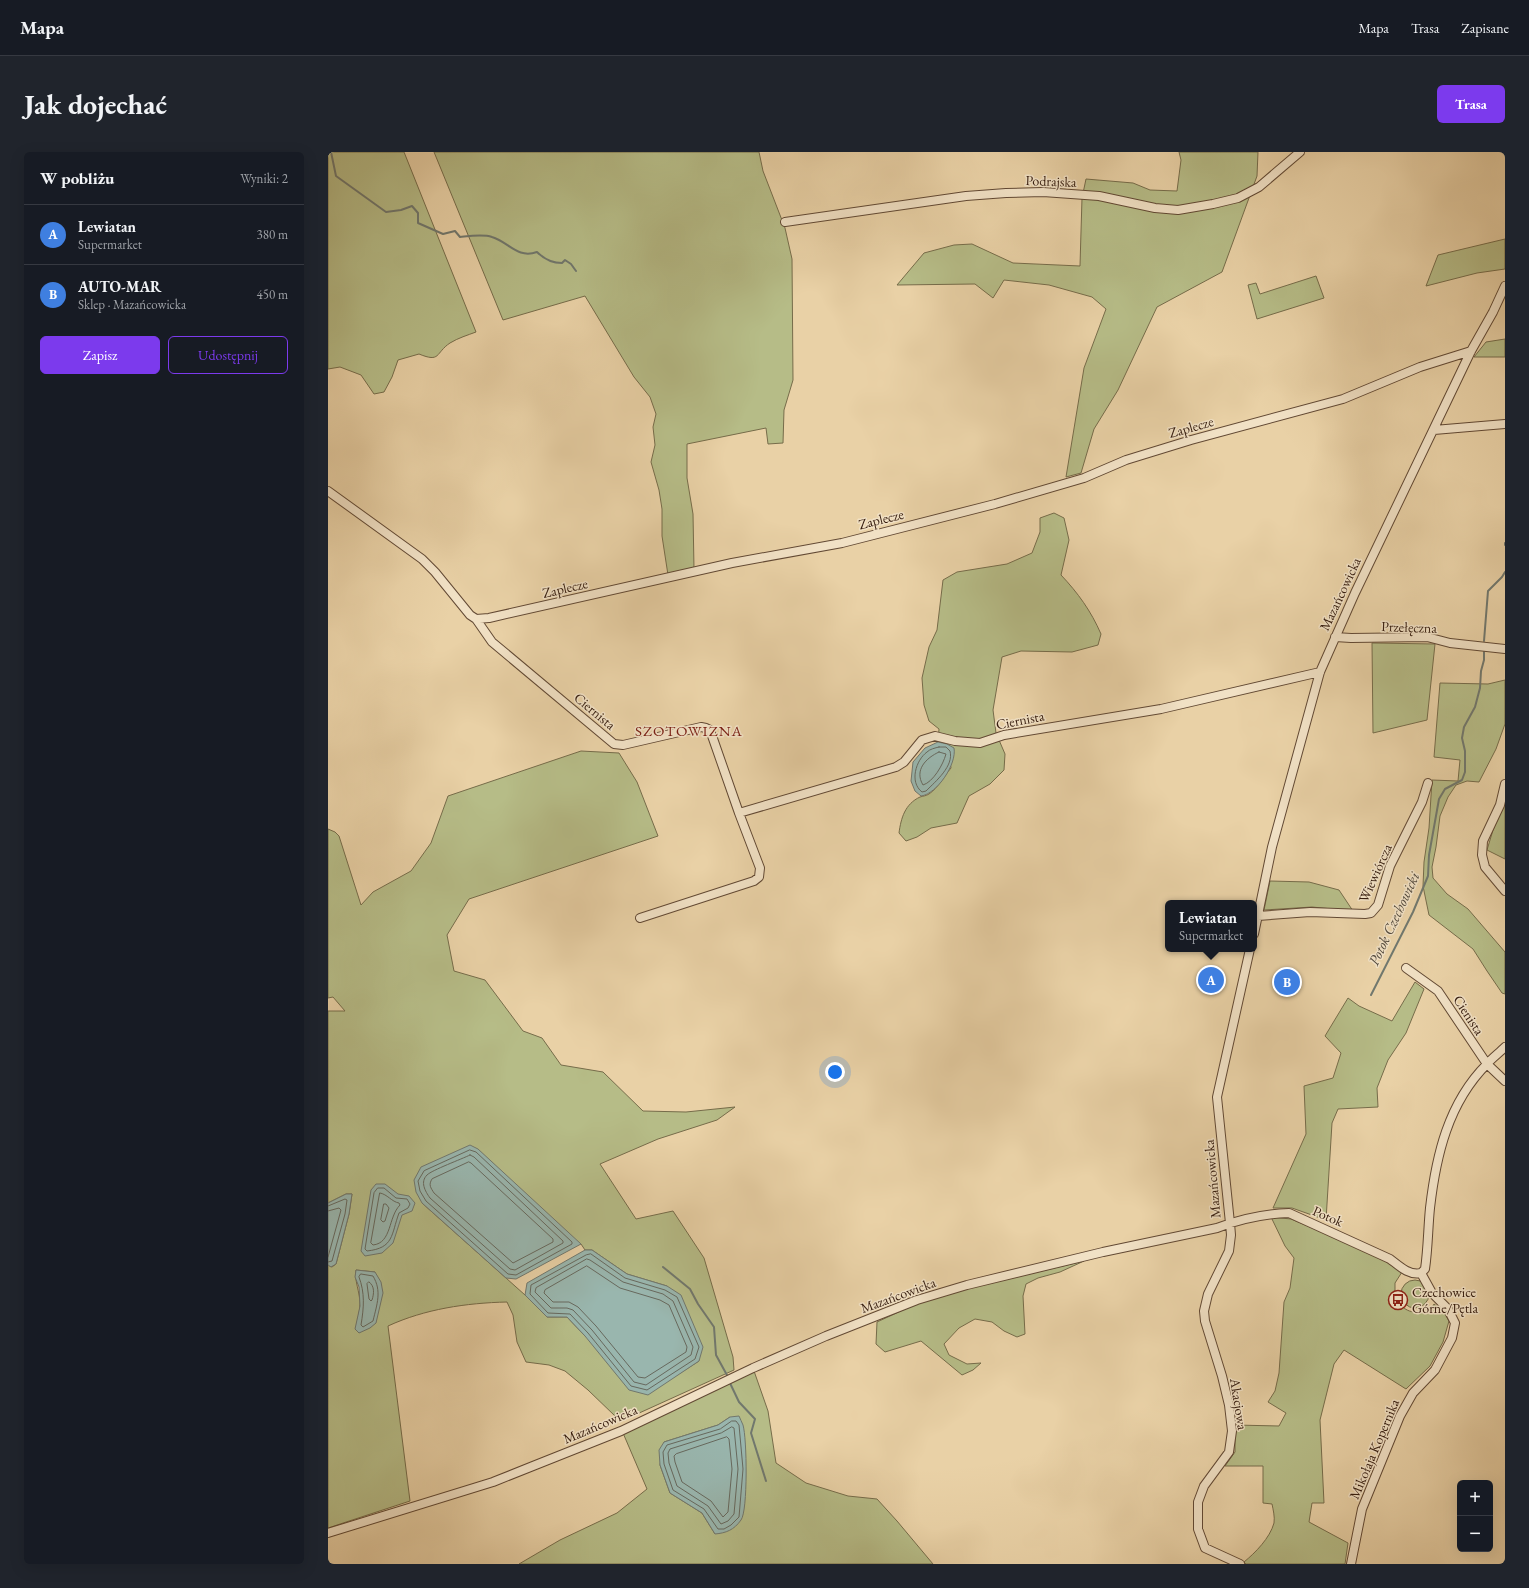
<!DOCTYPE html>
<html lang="pl">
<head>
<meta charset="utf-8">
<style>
  :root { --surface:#171b24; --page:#20242c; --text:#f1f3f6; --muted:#9ea1a6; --line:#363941; --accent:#7c3aed }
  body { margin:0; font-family:"EB Garamond",serif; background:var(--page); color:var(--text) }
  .controls { position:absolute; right:12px; bottom:12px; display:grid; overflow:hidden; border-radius:6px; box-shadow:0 4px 16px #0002 }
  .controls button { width:36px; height:36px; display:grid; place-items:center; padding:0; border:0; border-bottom:1px solid var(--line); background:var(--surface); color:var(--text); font:20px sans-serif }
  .you { position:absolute; left:507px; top:920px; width:14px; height:14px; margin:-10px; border:3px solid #fff; border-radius:50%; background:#1a73e8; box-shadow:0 0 0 6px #1a73e833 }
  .badge { display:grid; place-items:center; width:26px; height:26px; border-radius:50%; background:var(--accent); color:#fff; font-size:13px; font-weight:700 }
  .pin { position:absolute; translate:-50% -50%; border:2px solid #fff; box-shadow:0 1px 4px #0006 }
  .popup { position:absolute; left:837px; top:748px; width:92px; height:52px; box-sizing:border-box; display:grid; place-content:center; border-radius:6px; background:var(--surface); filter:drop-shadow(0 1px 3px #0005); font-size:13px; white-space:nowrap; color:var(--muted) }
  .popup b { font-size:15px; color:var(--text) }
  .popup::after { content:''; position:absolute; left:50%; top:100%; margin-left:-8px; border:8px solid transparent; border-top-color:var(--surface) }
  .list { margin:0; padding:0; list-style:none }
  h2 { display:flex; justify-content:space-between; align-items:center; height:52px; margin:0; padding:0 16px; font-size:17px }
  h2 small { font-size:13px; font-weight:400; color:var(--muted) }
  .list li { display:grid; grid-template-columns:26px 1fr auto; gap:12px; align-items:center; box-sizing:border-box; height:60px; padding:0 16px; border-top:1px solid var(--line) }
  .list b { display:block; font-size:15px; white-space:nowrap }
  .list p { margin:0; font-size:13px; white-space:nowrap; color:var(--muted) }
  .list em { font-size:13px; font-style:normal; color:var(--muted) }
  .actions { display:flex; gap:8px; padding:12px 16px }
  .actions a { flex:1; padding:9px 0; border:1px solid var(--accent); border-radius:6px; text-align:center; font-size:14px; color:var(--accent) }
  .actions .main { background:var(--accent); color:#fff }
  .map { position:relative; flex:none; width:1177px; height:1412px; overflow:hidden; border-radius:6px }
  header { display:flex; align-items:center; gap:24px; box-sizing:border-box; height:56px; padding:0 20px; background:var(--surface); border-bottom:1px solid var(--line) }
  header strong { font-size:19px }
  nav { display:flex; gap:22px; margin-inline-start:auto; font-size:14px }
  .intro { display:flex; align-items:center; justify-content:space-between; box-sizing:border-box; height:96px; padding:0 24px }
  h1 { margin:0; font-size:28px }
  .button { padding:10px 18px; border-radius:6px; background:var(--accent); color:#fff; font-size:14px; font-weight:700 }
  main { display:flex; gap:24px; padding:0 24px }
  aside { flex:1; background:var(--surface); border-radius:6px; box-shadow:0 4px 16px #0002 }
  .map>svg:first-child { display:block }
  .green { fill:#b6bc87; stroke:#766c4a; fill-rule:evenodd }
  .water { fill:#99b6ae; stroke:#71786e }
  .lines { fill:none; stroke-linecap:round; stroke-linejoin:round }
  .shore { stroke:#67695e; stroke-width:1 }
  .stream { stroke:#71786e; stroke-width:2 }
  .street-casing { stroke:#624934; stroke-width:10 }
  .street { stroke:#f1e1c5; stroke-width:8 }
  .labels { text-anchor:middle; stroke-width:3; stroke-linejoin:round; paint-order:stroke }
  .street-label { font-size:14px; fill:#351c0e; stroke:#f1e1c5 }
  .poi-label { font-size:14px; fill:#351c0e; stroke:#f1e1c5; text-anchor:start }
  .neighbourhood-label { font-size:15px; letter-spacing:1px; fill:#7a1f14; stroke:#f1e1c5 }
  .water-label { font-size:15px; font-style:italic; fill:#534a3e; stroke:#f1e1c5 }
</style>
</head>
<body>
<header>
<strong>Mapa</strong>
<nav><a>Mapa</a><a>Trasa</a><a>Zapisane</a></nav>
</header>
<div class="intro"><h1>Jak dojechać</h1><a class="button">Trasa</a></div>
<main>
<aside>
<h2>W pobliżu<small>Wyniki: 2</small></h2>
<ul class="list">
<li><span class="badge" style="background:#3f7fe0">A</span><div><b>Lewiatan</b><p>Supermarket</p></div><em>380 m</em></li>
<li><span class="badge" style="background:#3f7fe0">B</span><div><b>AUTO-MAR</b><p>Sklep · Mazańcowicka</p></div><em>450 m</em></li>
</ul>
<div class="actions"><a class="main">Zapisz</a><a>Udostępnij</a></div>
</aside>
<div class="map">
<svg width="1177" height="1412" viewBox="0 0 1177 1412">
  <rect width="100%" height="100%" fill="#e9d1a6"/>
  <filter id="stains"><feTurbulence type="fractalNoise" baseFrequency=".005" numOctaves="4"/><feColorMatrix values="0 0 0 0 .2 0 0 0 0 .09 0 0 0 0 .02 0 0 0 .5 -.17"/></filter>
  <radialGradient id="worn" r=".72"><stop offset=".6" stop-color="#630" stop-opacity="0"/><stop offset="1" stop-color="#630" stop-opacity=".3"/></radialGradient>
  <path class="green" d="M0,0H76L148,180C140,183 130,186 122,191C107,201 113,211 91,202L70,208L64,225L56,240L46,242L33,223L12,215L0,217Z
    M106,0H431L435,19L457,76L464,107L465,228L456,258L455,291L440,292L438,276L359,292V326L365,362L366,417L340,423L334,384V357L331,338L323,310L327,293L325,275L328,262L322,245L306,225L257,144L175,168Z
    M851,0H930L929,24L894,120L829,155L790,238L766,277L753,321L738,325L756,216L778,157L764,145L721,133L676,128L665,146L647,132L569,133L596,101L626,93L644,92L685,111L752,114L754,46L758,27L805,31L822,38L849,39L853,8Z
    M1177,87V117L1149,121L1098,134L1110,103Z
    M988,124L996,146L929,167L920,133L928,131L932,142Z
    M1177,187V205H1146L1158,190Z
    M726,361L736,366L741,388L733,423C750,441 763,459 773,482L770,493L744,500L693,499L674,505L665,558L668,581L677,602L676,618L662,632L641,644L629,671L603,676L589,685L578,689L571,681C573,666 577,652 592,645C595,644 598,644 601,642C610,636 616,624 623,616L619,592L610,590L611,577L601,569L596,553L594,526L601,495L609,478L615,428L629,420L679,412L704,401L712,380V366Z
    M1044,491L1107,492L1099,568L1045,581Z
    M1177,528V572L1168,597L1151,630L1139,629L1128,633L1120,645L1112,664L1108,695L1104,715L1105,726L1119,742L1140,757L1177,800V842L1174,841L1159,819L1145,797L1101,763L1095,734L1096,710L1101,676L1104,628L1130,629L1132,608L1106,605L1112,531L1160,532Z
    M253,599L291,601L309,630L330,684L141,747L119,783L126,819L157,828L195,879L214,886L233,913L275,920L315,959L358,960L407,955L389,968L330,987L272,1012L308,1067L345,1059L376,1106L405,1205L406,1218L298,1267L287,1264L260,1238L237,1219L221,1213L198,1210L189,1190L185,1163L179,1150C138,1151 97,1157 60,1174L82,1349L0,1376V1113L4,1115L8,1112L21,1062L24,1042H18L0,1051V859H17L5,845L0,846V677L7,680L11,684L33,753L45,740L83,719L103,691L120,644ZM94,1051L253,1092L257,1098H264L299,1122L339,1134L371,1209L346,1225L257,1184L239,1165H219L197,1143ZM28,1118L47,1120L28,1177C29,1169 32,1160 32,1152C32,1140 26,1128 28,1118Z
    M1177,651V707L1159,698L1165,678Z
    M942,729L981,730L1011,738L1025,759L984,755L936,758Z
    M1087,830L1096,837L1078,881L1060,908L1049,936L1050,955L1010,957L1004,971L998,1068L964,1056H945L978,982L976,934L1005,926L1013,901L997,884L1020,846L1031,854L1064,869Z
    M943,1065L963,1067L1044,1101L1074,1120L1067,1131V1147C1078,1160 1083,1162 1102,1159L1106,1152L1115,1159L1121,1169L1115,1190L1102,1214L1078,1237L1016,1198L1006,1212L992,1268L996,1351H984L981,1370L1020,1391L1017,1412H918L916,1410C927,1401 942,1386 946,1371C947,1365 945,1357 944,1352L935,1351V1314H897L907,1300V1273L951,1274L958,1261L940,1250L947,1239L951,1221L956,1150L962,1136L966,1106L957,1094Z
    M756,1109L732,1120L710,1126L698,1132L695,1144L697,1182L689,1185L676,1179L664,1170L647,1167L631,1176L616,1192L621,1203L639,1212L653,1211L645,1218L634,1223L593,1189L557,1200L548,1192L549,1170L590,1151L641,1136Z
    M1073 1142a14 14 0 1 1 28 0a14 14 0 1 1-28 0Z
    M426,1219L440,1259L448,1311L478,1331L520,1344L549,1347L569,1369L605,1412H191L232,1388L289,1361L319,1337L295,1281ZM402,1265L387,1382L374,1361L342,1341L332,1313L336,1290L390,1273Z"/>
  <path class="water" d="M610,590L619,592L626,596C629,612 609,642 593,644L587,639L583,629L585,610L597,596Z
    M142,993L150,997L253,1092L188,1127L178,1126L94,1051L88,1040L86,1028L93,1015Z
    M48,1032H57L70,1042L81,1044L87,1051L84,1059L74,1063L65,1091L54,1101L37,1104L33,1099L43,1038Z
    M18,1042H24L21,1062L8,1112L3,1115L0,1113V1051Z
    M257,1098H264L299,1122L339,1134L353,1143L375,1195L371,1209L320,1243L301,1238L257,1184L239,1165H219L197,1143L199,1131Z
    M28,1118L47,1120L53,1130L55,1141L48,1171L42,1176L31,1181L27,1177L32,1154L31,1135L27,1125Z
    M411,1264C412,1267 414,1270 415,1273C419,1286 420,1359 413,1368C406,1378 398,1381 387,1382L374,1361L342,1341L332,1313L331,1298L336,1290L390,1273L402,1265Z"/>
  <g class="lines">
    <path class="shore" d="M611,595H618L622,599C626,614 608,629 598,639L594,640C581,630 588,608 599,600C602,597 607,596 611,595Z
      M611,600L618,602C615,613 605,630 595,633C586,618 598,606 611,600Z
      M142,998L148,1000L244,1090V1092L188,1123L180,1122L98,1049L92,1039L90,1029L96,1019Z
      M142,1003L146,1005L235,1089V1091L187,1118L182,1117L102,1046C97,1039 92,1030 99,1023C104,1018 134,1007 142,1003Z
      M141,1010L143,1011L225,1087V1090L185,1111L106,1041C103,1036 100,1033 104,1027Z
      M50,1036H56L68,1046L79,1047L82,1052L80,1056L71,1061C63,1083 66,1096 39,1099L37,1097L46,1041Z
      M52,1041C59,1042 64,1050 71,1051L72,1053C60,1065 64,1091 45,1093L43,1091Z
      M56,1052H58L61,1056L57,1069L55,1070L53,1068Z
      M0,1054L17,1047L19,1048L17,1062L4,1109L0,1110
      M0,1059L11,1056L13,1058L0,1105
      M263,1102L297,1126L337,1138L349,1145L371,1195L367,1207L319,1238L303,1234L260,1181L242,1162L220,1161L202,1142L203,1133L258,1103Z
      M259,1107L262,1108L295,1130L335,1142L345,1149L365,1195L363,1203L318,1233L306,1230L264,1178L245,1158L239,1156H223L207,1140L208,1136Z
      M259,1114L292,1136L332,1148L341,1153L359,1195L358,1200L317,1226L310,1225L268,1174L250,1155L241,1150H225L216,1141L217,1138Z
      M33,1122L45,1124C54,1139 49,1152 45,1169L35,1175L33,1173C36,1155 37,1141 31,1125Z
      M41,1130C47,1134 46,1142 44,1148L43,1149L41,1147L39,1132Z
      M404,1269H408L411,1273L415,1317L411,1365L403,1373L396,1377H390L376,1357L345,1338L336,1312L335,1300L339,1293L392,1277Z
      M404,1275L406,1276L410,1317L406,1362L400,1369L393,1372L380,1354L349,1334L341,1311L340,1301L342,1297L393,1281Z
      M399,1285L401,1287L404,1317L400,1360L395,1365L383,1349L354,1330L347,1310L346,1304L348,1302Z"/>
    <path class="stream" d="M3,0L8,24L58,60L73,58L84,54L90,61V71L115,82L127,79L132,85C142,84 155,82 164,85C181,90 189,107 209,100C216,107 224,111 234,111L237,108L243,112L248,119
      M1177,391V393
      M1156,489L1160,439L1174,425L1177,420
      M1043,843L1085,760L1100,724L1101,703L1111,647L1117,637L1134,628L1137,620V599L1134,586L1136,575L1147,555L1152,536L1153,519L1156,508V500
      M335,1115L362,1137L370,1152L386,1175L388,1203L400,1225
      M401,1229L411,1250L427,1267L423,1281L438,1329"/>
    <g class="street-casing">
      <path id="street" d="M457,70L638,44L678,41L715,40L771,44L827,56L850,58L885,52L910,46L931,35L972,0
        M1106,278L1177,272
        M0,339L94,407L107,420L142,463L148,467L161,466L404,411L514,391L667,352L756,326L798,308L863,288L1015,247L1092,215L1143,199
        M148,467L164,490L286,592L295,593L373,575L378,576L382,578L411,661
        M1007,485L1023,486L1099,485L1122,491L1177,497
        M1177,632L1172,653L1155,689L1154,703L1157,715L1177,739
        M930,764L982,760L1037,762L1043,761L1050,753L1062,714L1094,650L1100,631
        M312,766L426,729L431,725L432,716L411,661L568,615L576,610L594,588L607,584L627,589L652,591L676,583L833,557L992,520
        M926,782L944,695L992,520L1027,441L1143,199L1165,160L1177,134
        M1078,816L1110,839L1159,912L1177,929
        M1093,1121L1097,1117C1100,1097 1100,1076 1102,1056C1108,1004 1120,951 1159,912C1164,906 1171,901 1177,895
        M0,1381L165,1330L205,1314L293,1279L425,1216L498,1184L589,1148L639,1133L775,1100L889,1076C912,1067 937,1062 961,1061L1062,1107C1070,1113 1081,1124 1093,1121
        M912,1412L877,1396L870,1377V1350L876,1334L901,1300L904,1279L901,1253L894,1224L877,1169L876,1159L880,1142L901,1099L903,1083L902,1071L889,945L922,797
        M1023,1412L1034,1357L1072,1264L1085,1241L1107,1218L1124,1186L1127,1171L1120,1157L1104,1141L1093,1121"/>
    </g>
    <use href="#street" class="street"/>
  </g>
  <defs>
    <g id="bus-ring" transform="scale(1)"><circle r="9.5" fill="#f1e1c5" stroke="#8f2418" stroke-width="1.5"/><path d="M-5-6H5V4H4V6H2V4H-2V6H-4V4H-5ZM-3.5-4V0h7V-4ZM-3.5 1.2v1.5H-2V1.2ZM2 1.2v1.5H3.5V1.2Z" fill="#8f2418"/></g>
  </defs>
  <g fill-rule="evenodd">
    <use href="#bus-ring" x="1070" y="1148"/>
  </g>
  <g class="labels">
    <g class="street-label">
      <text transform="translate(723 29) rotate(2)" y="5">Podrajska</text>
      <text transform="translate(863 275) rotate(-16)" y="5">Zaplecze</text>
      <text transform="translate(553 367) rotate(-14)" y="5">Zaplecze</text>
      <text transform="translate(237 436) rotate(-13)" y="5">Zaplecze</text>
      <text transform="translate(1012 442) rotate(-65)" y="5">Mazańcowicka</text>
      <text transform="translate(1081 475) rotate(2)" y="5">Przełęczna</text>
      <text transform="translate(267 559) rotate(40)" y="5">Ciernista</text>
      <text transform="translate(692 568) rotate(-11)" y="5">Ciernista</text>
      <text transform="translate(1047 721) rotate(-66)" y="5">Wiewiórcza</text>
      <text transform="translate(1141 863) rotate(57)" y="5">Cienista</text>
      <text transform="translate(884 1027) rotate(-95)" y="5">Mazańcowicka</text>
      <text transform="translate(1000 1064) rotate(24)" y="5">Potok</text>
      <text transform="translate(570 1143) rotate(-20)" y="5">Mazańcowicka</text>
      <text transform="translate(911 1252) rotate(81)" y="5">Akacjowa</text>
      <text transform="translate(272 1272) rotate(-23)" y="5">Mazańcowicka</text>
      <text transform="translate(1046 1297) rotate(-67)" y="5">Mikołaja Kopernika</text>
    </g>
    <g class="poi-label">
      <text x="1084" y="1145">Czechowice<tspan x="1084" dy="16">Górne/Pętla</tspan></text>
    </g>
    <g class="neighbourhood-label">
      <text x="361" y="584">SZOTOWIZNA</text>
    </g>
    <g class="water-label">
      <text transform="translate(1066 767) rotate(-65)" y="5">Potok Czechowicki</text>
    </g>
  </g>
  <rect width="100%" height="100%" filter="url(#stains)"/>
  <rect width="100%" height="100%" fill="url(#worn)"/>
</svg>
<div class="controls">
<button>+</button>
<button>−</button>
</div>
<div class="you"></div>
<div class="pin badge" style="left:883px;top:828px;background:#3f7fe0">A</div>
<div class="popup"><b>Lewiatan</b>Supermarket</div>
<div class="pin badge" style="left:959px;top:830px;background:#3f7fe0">B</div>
</div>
</main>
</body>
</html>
